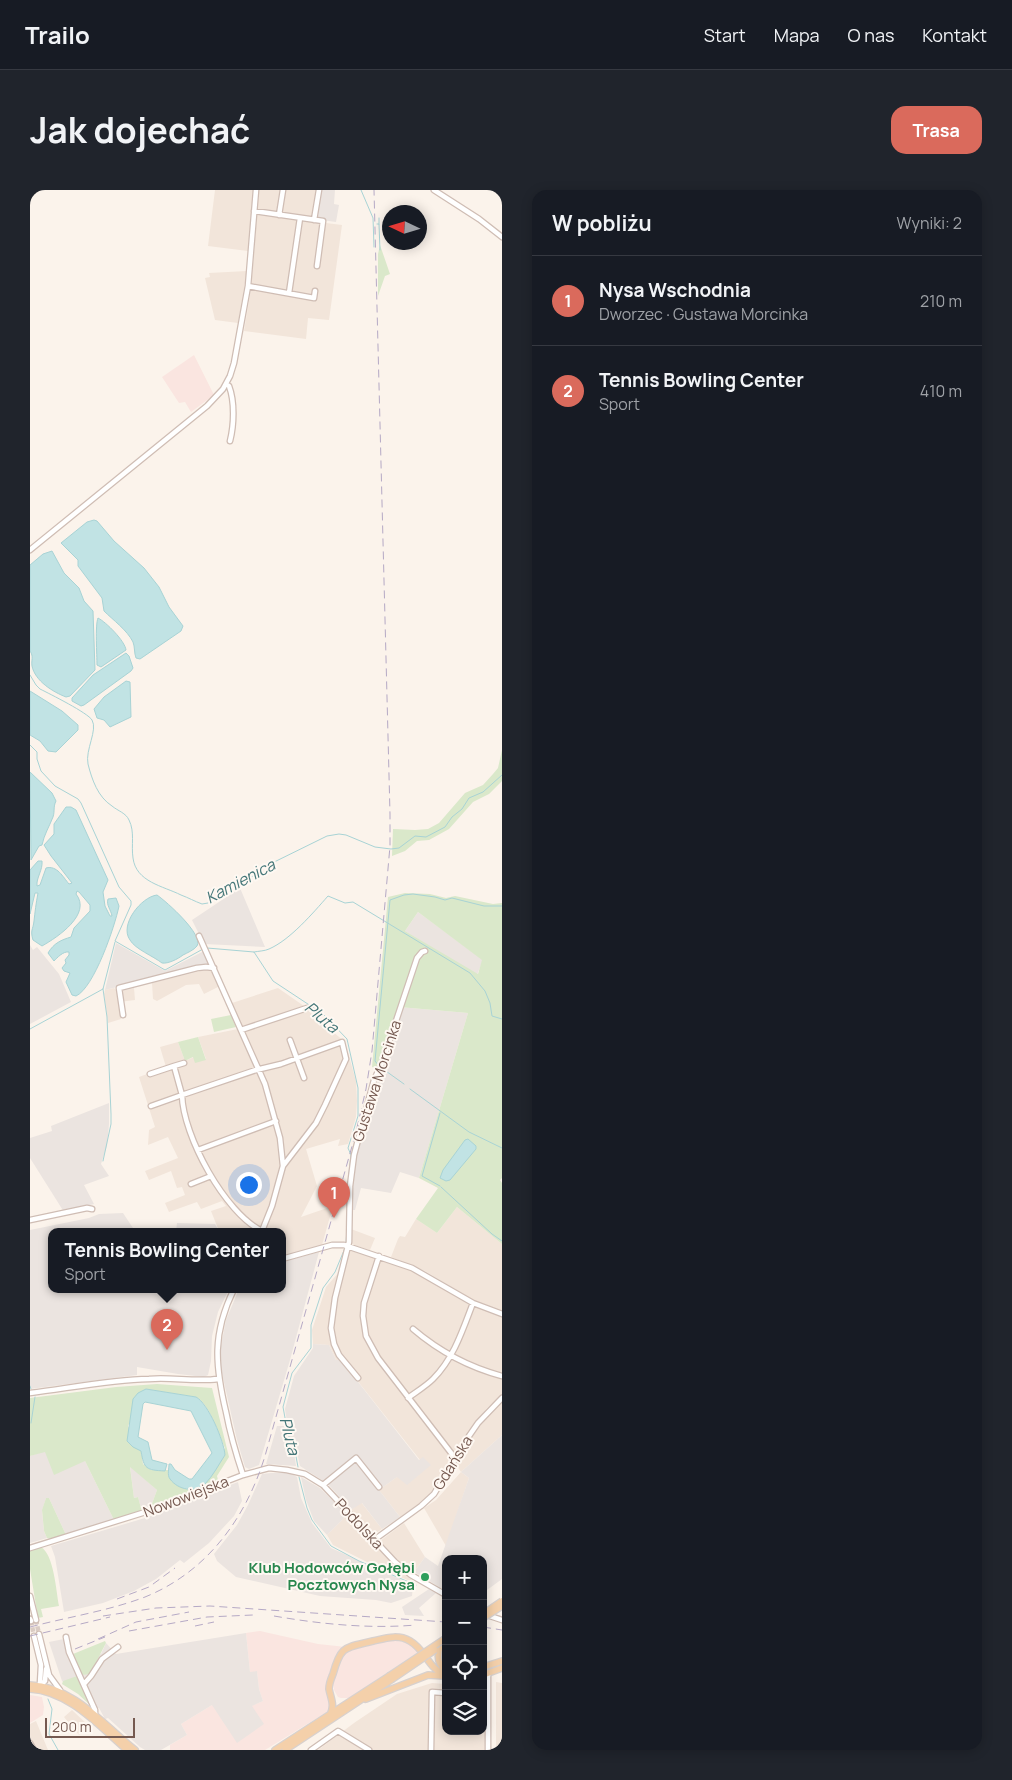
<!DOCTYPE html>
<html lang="pl">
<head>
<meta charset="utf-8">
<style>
  :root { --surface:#171b24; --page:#20242c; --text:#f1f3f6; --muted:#9ea1a6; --line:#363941; --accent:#da6a5c }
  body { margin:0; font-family:Manrope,sans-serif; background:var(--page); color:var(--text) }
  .controls { position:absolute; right:15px; bottom:15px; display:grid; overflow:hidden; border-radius:10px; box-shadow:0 2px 12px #0003 }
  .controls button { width:45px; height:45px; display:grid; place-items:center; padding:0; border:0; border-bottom:1px solid var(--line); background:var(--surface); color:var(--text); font:25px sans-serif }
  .compass { position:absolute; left:352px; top:15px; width:45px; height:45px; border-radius:50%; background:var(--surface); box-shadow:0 2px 12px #0003; rotate:274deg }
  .scale { position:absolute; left:15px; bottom:12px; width:90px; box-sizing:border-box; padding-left:5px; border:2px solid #755950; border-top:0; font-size:14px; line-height:18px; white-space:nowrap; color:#755950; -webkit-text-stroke:4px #fef8f2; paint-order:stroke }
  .you { position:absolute; left:218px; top:994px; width:18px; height:18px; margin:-12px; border:4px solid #fff; border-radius:50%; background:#1a73e8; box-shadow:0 0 0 8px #1a73e833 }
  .badge { display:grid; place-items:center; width:32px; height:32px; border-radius:50%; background:var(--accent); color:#fff; font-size:16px; font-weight:700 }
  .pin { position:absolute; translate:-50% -41px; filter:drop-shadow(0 1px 2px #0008) }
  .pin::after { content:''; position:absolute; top:26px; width:18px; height:15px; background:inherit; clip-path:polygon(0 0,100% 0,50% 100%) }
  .popup { position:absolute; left:18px; top:1038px; width:238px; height:65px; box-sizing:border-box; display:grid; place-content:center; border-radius:10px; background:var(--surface); filter:drop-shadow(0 1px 4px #0005); font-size:16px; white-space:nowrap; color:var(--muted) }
  .popup b { font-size:19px; color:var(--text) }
  .popup::after { content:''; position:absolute; left:50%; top:100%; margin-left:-10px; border:10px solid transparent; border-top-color:var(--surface) }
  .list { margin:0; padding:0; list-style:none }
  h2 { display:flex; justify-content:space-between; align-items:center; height:65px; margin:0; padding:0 20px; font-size:21px }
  h2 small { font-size:16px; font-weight:400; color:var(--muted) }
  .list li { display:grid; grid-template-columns:32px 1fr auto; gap:15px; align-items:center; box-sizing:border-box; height:90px; padding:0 20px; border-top:1px solid var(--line) }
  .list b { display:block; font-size:19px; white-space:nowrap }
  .list p { margin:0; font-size:16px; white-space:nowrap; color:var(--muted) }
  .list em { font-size:16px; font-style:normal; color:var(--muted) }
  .icon { flex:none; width:28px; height:28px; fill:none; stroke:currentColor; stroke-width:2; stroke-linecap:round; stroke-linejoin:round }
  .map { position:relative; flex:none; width:472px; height:1560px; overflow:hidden; border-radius:15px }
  header { display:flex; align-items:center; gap:30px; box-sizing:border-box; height:70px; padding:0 25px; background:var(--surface); border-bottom:1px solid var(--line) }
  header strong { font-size:24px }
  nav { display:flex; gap:28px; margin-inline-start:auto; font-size:18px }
  .intro { display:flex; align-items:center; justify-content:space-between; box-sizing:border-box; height:120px; padding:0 30px }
  h1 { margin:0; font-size:35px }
  .button { padding:12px 22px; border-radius:15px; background:var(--accent); color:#fff; font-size:18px; font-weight:700 }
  main { display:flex; gap:30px; padding:0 30px }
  aside { flex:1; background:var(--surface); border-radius:15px; box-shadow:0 2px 12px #0003 }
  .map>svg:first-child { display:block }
  .residential { fill:#f2e5da }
  .commercial { fill:#fae5e0 }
  .industrial { fill:#ebe4e0 }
  .green { fill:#dae8ca; fill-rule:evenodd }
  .water { fill:#c1e3e4; stroke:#a8d3d5 }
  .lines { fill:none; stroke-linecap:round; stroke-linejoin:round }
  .stream { stroke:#a8d3d5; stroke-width:1 }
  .minor-tunnel { stroke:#daccc4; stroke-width:4.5; stroke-dasharray:4.5 2; stroke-linecap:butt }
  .minor-casing { stroke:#cfbdb4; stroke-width:7 }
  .major-casing { stroke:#d8d1ce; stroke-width:8 }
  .minor { stroke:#fff; stroke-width:4.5 }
  .major { stroke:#f4d0aa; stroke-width:5.5 }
  .rail { stroke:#b5a9c5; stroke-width:1; stroke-dasharray:8 5; stroke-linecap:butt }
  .major-bridge-casing { stroke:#d8d1ce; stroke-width:8; stroke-linecap:butt }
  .major-bridge { stroke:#f4d0aa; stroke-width:5.5 }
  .leisure-dot { fill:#2e9e5b; stroke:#fef8f2; stroke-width:2 }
  .labels { text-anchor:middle; stroke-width:4; stroke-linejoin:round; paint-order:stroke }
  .street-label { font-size:15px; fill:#755950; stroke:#fef8f2 }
  .leisure-label { font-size:15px; font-weight:bold; fill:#27864d; stroke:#fef8f2; text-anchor:end }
  .water-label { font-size:16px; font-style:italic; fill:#447678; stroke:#fef8f2 }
</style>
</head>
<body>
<header>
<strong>Trailo</strong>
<nav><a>Start</a><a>Mapa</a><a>O nas</a><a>Kontakt</a></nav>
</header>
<div class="intro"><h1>Jak dojechać</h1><a class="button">Trasa</a></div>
<main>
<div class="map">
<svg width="472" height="1560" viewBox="0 0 472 1560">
  <rect width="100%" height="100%" fill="#fbf3eb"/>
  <path class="residential" d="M185,0H223L218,61L178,56Z
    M229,0H289L285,29L296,30V33L312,35L299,130L278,128L276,149L214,141L221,99Z
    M217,81L208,133L185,130L175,88L180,87L179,83Z
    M179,779L182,780L190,796L174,804L169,794L156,795L127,811L123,809L122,793Z
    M84,798L88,802L104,798L105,810L89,812L91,829L78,833L74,804L75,800Z
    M248,798L274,816L276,819L315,852L326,891L327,911L326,927L318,954L308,956L310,949L276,959L287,996L271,1027L303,1016L292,1055L252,1067V1041H189L181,1021L196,1016L192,1011L171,1019L167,1012L139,1022L135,1013L155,1005L152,997L147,998L141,981L119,990L115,981L148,968L138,947L118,955L119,940L125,937L109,887L136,877L130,857L148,852L155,871L164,867L176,869L168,847L213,838L202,813Z
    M427,1017L472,1054V1121L448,1113L395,1081L361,1067L368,1049L370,1046L375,1047L386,1029L407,1043Z
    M321,1039L345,1048L340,1060L321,1054Z
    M317,1059L380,1079L399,1088L444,1116L472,1126V1205L457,1218L439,1241L424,1264L409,1294L398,1307L370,1327L349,1300L390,1270L311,1170H306L299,1155L283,1154L282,1140L296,1097L310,1081Z
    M472,1212V1245L431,1282L439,1288L416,1356L394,1318L406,1310L431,1282L425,1273L433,1260L446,1240Z
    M331,1312L352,1339L346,1343H342L321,1320Z
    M317,1325L368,1380L382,1390L380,1391L351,1379L303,1355L297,1345Z
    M374,1333L395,1367L384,1382L368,1370L350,1351Z
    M466,1492L472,1493V1560H466Z
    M402,1493L416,1494V1541H453V1495H456L455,1560H288L324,1533L367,1504Z
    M42,1520L59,1536L49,1545L34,1527Z
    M6,1531L18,1560H8L0,1547V1534Z"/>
  <path class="commercial" d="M164,165L184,205L161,222L155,212L149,213L132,187Z
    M230,1441L288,1454L316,1457L310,1461L304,1470L299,1492L300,1516L297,1522L235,1560H140V1555L157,1545L151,1534L182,1515L221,1516L233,1511L229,1499L227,1482H220L216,1443Z
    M360,1450L375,1452L382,1456L388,1462L319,1508H311L308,1507L304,1500L303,1494L310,1469L314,1464L322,1460Z
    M0,1505L12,1507L14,1517L13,1525L0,1533Z"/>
  <path class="industrial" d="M289,0H305L304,14L309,15L306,32L285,29Z
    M210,698L235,757L174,754L162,730Z
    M388,722L453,770L447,785L375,741Z
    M86,753L135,781L174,761L180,774L75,800Z
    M0,755L3,760L7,757L29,784L41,812L0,834Z
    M369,817L438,823L389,988L370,982L361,1003L331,998L325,1020H321L323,960L345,878L350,874Z
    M79,913V934L77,956L71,974L79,986L54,995L64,1014L34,1022L0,968V948L22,941L21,936Z
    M93,1023L105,1041H22V1099H130L149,1102L148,1099H199L188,1122L182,1146L181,1171L178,1185L174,1187L148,1184L107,1177V1185L0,1199V1040L59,1028L69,1024Z
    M147,1033L185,1034L189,1041H146Z
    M289,1062L260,1170L229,1275L219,1279L215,1277L207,1250L191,1179V1156L196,1130L209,1099H252V1072Z
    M283,1154L299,1155L306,1170H311L389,1270L393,1267L401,1275L377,1295L367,1287L349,1300L370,1327L352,1339L332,1313L321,1320L298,1294L270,1276L267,1262L259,1245L255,1219L264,1186L283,1158Z
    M247,1236H255L257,1248L264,1262L266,1276L236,1274Z
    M472,1245V1389L453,1403V1369H416V1401L384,1382L395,1367L408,1376L439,1288L431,1282Z
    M15,1261L55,1271L84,1330L36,1345L19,1308H16L12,1321L14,1341L17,1348L0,1353V1266Z
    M100,1276L127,1300L120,1319L112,1322L108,1307L104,1308Z
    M241,1283H260L267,1287L271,1308L282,1333L301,1358L383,1395L382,1406L361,1413L346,1410L290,1406L206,1387L187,1371L184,1364L207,1335L218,1315L232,1284Z
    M271,1287L290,1298L317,1325L297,1345L284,1331L276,1310Z
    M208,1292L212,1311L204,1326L179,1353L154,1373L150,1370L126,1389L104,1401L73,1413L34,1422L25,1367L21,1356L115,1328Z
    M399,1399L406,1403L389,1418L394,1426L375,1425L372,1417Z
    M216,1443L220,1482L227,1481L229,1499L233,1511L222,1516L234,1534L207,1553L182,1515L151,1534L157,1545L131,1560H115L110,1557L78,1528L75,1529L69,1518H62L51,1504L32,1491L19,1452L39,1448L43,1464H71L76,1453L86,1464Z"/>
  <path class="green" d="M350,55L360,84L355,86L348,106V64Z
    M472,560V591L459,604L443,612L419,639L399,650L387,651L375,661L362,666L363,639L385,640L398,639L409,633L435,603L453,595L463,584L468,578Z
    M375,703L400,704L416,708L425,706L463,714L472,713V988L470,990L472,993V1054L427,1017L407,1043L386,1029L408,998L389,988L438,823L369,817L350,874L345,878L342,877L358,707ZM388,722L452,770L448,784L375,741Z
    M201,825L206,837L184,842L181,829Z
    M168,847L176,870L165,873L163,867L155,871L148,852Z
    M127,1194L182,1198L199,1267L187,1286L188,1290L120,1319L127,1300L100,1277L104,1308L108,1307L112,1322L84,1330L55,1271L24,1285L15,1262L0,1266V1208L86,1197ZM116,1199L166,1207C179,1213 189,1244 195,1258L158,1300L138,1284L139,1280H121L113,1274L111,1261L98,1236Z
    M16,1308H19L36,1345L21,1349L17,1348L14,1341L12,1320Z
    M11,1357C24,1365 26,1400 29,1416L11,1419L13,1427L8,1428L0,1379V1360Z
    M75,1451L76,1453L60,1484L52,1485L43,1464Z
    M47,1486L60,1515L48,1504L32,1494L33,1491Z"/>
  <path class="water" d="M64,330L67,331L84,351L114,378L129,397L139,417L153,436L151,441L110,469L106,468C104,463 105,457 103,452C97,440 83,430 74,421L72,408L48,376V370L31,353L57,332Z
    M22,361L34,383L49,398L54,411L63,421L65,480L40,506L36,507C23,502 5,491 2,476C1,470 4,467 0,461V375L13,364Z
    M68,428C76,432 95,451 96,460L71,477L67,475C67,465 65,435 68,428Z
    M96,463L99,466L103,478L101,481L54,515L51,516L42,511V508L63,485Z
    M96,491L100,492L101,527L80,537L74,530L67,528L64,519L74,507Z
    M0,501L32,521L48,535V540L26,562L18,561L10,551L0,545Z
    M0,582L22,603L26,611C23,617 25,621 23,627C19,637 14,645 12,655L9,656L1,670Z
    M36,617H41L46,620L78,690L73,702L75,716L80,726H82C81,720 76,715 78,709L86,708L89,716C85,736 64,798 46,806L42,805L36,792L40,783L34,781L32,778L36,773L35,770L39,765V762C33,761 27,768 24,771L18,763C24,753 31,750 41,747L44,738L60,721V715L49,702L47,701L46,704C62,724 28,747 12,756L3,750C0,740 3,740 4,731C5,722 6,713 8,703H5L0,724V680L8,671H12C13,680 6,688 7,696L10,695L16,678C27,675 33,687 39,694L42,693L21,666L14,655L24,644V634Z
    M127,705C137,712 174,745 167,756C164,760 157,763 153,765C148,769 138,774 132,773C123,766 105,759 100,750C89,735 111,707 127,705Z
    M438,949L446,956V959L420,990L416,991L410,988L413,980L435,950Z
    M116,1199L166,1207C178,1213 194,1251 195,1265C189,1274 183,1286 175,1294C165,1303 148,1300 140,1289C137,1285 139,1279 139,1274H141L145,1280L159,1289H162L182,1263L161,1221L115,1212L113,1214L108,1247L118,1252L122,1270L137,1274L135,1281C116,1280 114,1279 111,1261L103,1257L97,1251L103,1209L108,1203Z"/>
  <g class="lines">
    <path class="stream" d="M331,0L343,28L344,57
      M347,34H349L350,60
      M349,34V28
      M0,485L6,495L10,499C20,504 58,523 62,530C68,540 55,560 58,574C62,590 68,607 82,616C88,621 96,623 99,630C105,642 101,655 103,668C106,692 133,696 151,705C159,708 164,711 172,714L178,713L223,686L232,678L297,646L309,644L316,645L345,657L361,659L369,658L385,646L396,647L415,637L422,627L432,619L439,608L453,602L472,585
      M0,555L7,562V569L11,581L25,596L48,609L51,613L89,697L101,711V715L85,751L135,780L173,759
      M177,758L224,762L243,791L293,824L317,849L328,898V926L318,958L321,965L319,984
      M224,762C229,761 235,761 239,759C260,750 283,723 298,706L315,713L323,712L440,783L455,801L460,813L462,826L472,829
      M73,799L77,827L81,924V934L73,971
      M0,839L73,799L85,752
      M349,876L345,871L360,710L374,705L383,704L405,707L415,710L422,708L454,716H472
      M353,879L374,894
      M380,899L439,942L472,958
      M410,996L392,986L410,923
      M411,997L462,1044L472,1051
      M316,1054L317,1036
      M0,1196L1,1199
      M1,1233L5,1207
      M268,1277L265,1261L258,1244L253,1217L262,1183L281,1158V1135L293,1098L305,1082L315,1058
      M269,1287L277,1318L282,1330L301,1356L329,1371L386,1395
      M18,1509L22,1519L19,1544L28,1560"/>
    <path class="minor-tunnel" d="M6,1430L9,1444
      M1,1431L4,1446"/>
    <g class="minor-casing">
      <path id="minor" d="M404,0L449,29L472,47
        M224,21L293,31L287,76
        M249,25L253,0
        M284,30L289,0
        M218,96L284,108L285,101
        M259,103L270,28
        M196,194L199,196C205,212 204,235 200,251
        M0,360L177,216L193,199L200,186L204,173L218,96L226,0
        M169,746L235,894L250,948L253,976L242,1016L232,1041
        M93,825L89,798L167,778L176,777L184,778
        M211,840L277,818
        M260,850L274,888
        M144,876L154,873
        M120,884L144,876L152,905L121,916
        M168,960L246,931
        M161,994L181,986
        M0,1030L57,1018L62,1019
        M232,1041C195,1023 153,946 152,905L226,880L251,874L312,852L316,869L295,915L286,933L253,976
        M349,1066L334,1113L333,1126L336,1146L348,1168L425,1268
        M252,1069L302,1055H314L382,1078L443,1113L472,1124
        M204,1099C182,1144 185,1175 196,1222C200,1243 206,1264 213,1285
        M383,1139C410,1162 438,1177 472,1186
        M328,1188L309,1165L304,1154L301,1138L305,1108L319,1052L320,996L324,965L344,890L352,873L387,768L392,762L395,761
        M0,1203C40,1198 79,1190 119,1189C142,1187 165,1192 188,1189
        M378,1208C386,1202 396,1196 403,1189C424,1168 433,1139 443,1113
        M293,1295L326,1268L349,1297
        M344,1350L391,1316L404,1304L439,1246L448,1233L472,1208
        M0,1358L122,1320L213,1285L239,1278L257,1280L275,1284L293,1295L365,1372L381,1385L416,1405
        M0,1406L6,1430
        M457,1425L472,1430
        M0,1429L1,1431
        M9,1444L19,1485L30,1500
        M4,1446L11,1475L10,1493L12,1498
        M36,1447L39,1462L65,1520V1526
        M54,1494L61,1486L72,1469L88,1457
        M9,1497L15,1491L16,1479
        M0,1553L4,1560
        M281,1560L308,1541L339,1560
        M401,1560L402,1502L416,1503
        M458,1560V1484"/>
    </g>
    <g class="major-casing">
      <path id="major" d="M410,1457C407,1466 407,1474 416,1480
        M453,1477L472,1471
        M453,1485L472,1478
        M0,1495C45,1497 72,1534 105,1560
        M0,1499C39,1501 69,1536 97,1560
        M336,1509L398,1485L414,1486
        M300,1525C305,1515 301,1509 299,1499C299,1493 301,1489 303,1484C311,1455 315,1458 343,1451C356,1448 368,1444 380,1451C396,1460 398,1479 416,1485
        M245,1560L359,1486
        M255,1560L361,1490"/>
    </g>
    <use href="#minor" class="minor"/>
    <use href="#major" class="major"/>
    <path class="rail" d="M87,1409L119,1397L145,1378
      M73,1426L126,1418L180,1416L416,1432
      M244,1426C290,1434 339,1439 386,1435
      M165,1436L184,1432
      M0,1437C38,1427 78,1421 115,1407C177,1382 216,1328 235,1266L326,942L336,899L342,861L360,656V624L344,0
      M453,1437L472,1440
      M99,1441L177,1427L223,1425
      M0,1446L80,1427
      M68,1449L106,1432L159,1422
      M45,1459L75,1447"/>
    <g class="major-bridge-casing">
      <path id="major-bridge" d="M453,1424L472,1411
        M453,1428L472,1416
        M359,1486L416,1448
        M361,1490L405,1460"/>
    </g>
    <use href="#major-bridge" class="major-bridge"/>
  </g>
  <circle class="leisure-dot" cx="395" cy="1387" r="5"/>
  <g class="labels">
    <g class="street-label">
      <text transform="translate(347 891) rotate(-72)" y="5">Gustawa Morcinka</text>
      <text transform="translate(423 1273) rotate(-58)" y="5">Gdańska</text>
      <text transform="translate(156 1307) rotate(-21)" y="5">Nowowiejska</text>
      <text transform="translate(329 1334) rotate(47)" y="5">Podolska</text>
    </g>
    <g class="leisure-label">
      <text x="385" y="1383">Klub Hodowców Gołębi<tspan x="385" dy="17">Pocztowych Nysa</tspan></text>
    </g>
    <g class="water-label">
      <text transform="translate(210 691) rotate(-28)" y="6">Kamienica</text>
      <text transform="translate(292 827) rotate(40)" y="6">Pluta</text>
      <text transform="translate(260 1246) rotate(76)" y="6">Pluta</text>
    </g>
  </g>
</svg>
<div class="controls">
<button>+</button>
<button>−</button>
<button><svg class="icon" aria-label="locate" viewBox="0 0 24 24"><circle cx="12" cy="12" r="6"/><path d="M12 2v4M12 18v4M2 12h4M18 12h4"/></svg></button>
<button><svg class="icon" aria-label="layers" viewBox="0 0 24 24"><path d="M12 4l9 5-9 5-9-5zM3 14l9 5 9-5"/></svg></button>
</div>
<svg class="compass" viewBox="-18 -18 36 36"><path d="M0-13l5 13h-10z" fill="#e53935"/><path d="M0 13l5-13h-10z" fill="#9ea1a6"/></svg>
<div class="scale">200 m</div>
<div class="you"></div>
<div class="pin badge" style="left:304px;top:1028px">1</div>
<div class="pin badge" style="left:137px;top:1160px">2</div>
<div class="popup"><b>Tennis Bowling Center</b>Sport</div>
</div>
<aside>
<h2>W pobliżu<small>Wyniki: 2</small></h2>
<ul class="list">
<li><span class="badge">1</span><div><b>Nysa Wschodnia</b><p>Dworzec · Gustawa Morcinka</p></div><em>210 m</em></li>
<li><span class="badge">2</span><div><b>Tennis Bowling Center</b><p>Sport</p></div><em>410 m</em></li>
</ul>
</aside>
</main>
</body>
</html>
